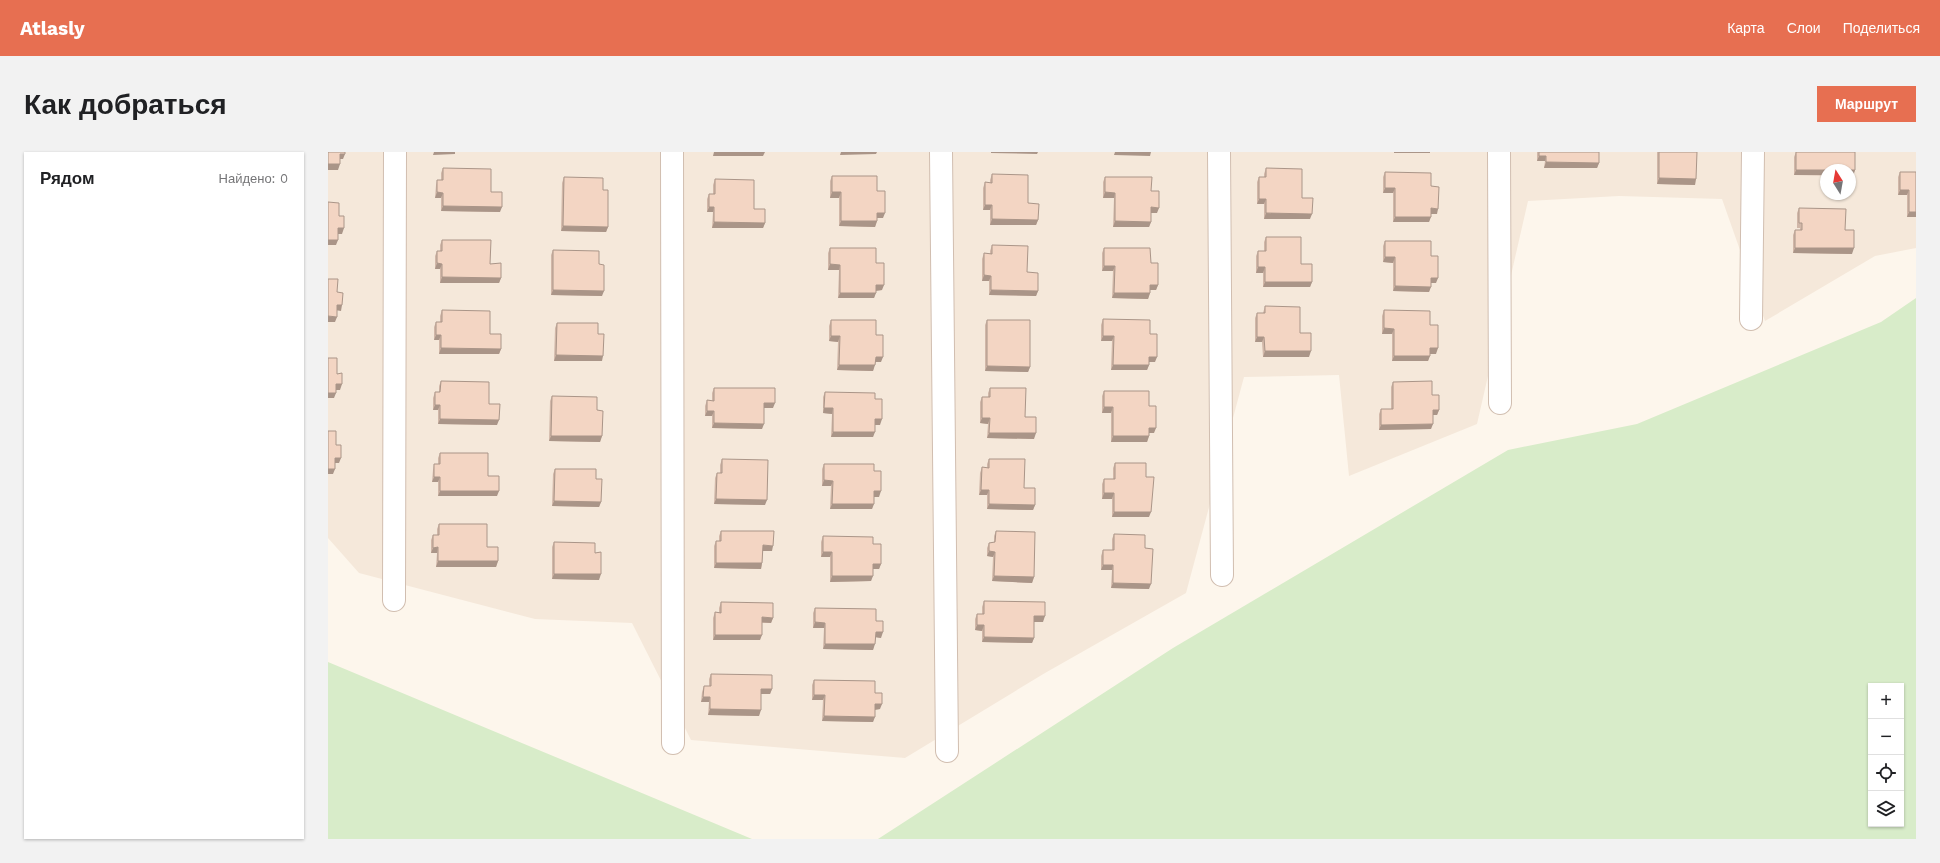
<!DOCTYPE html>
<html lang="ru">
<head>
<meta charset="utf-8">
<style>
  :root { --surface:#fff; --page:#f2f2f2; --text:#202124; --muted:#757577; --line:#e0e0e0; --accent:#e76f51 }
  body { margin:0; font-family:"Work Sans",sans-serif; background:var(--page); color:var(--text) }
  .controls { position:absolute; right:12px; bottom:12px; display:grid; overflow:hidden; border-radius:0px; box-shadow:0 1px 3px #0004 }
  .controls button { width:36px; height:36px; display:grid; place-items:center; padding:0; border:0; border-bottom:1px solid var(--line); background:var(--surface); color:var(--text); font:20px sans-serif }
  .compass { position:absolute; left:1492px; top:12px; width:36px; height:36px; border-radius:50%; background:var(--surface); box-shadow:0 1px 3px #0004; rotate:349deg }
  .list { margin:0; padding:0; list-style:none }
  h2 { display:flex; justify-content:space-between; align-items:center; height:52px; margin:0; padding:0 16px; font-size:17px }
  h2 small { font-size:13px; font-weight:400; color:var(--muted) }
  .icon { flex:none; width:22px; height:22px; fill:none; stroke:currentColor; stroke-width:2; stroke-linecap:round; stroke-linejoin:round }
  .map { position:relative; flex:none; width:1588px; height:687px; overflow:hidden; border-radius:0px }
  header { display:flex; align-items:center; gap:24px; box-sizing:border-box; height:56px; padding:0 20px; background:var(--accent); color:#fff }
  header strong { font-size:19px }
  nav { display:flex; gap:22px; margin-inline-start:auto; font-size:14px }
  .intro { display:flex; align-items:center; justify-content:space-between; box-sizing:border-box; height:96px; padding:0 24px }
  h1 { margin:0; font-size:28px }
  .button { padding:10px 18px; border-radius:0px; background:var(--accent); color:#fff; font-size:14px; font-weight:700 }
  main { display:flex; gap:24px; padding:0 24px }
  aside { flex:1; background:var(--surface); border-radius:0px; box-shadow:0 1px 3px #0004 }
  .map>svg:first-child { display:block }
  .residential { fill:#f5e8da; fill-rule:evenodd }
  .green { fill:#d8ecc9; fill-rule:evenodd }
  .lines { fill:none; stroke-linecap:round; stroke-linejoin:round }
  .minor-casing { stroke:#d1beb0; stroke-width:24 }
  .minor { stroke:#fff; stroke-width:22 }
  .wall { fill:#d1b7a8 }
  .shaded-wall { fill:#aa9588 }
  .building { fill:#f3d5c3; stroke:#aa9588 }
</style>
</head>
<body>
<header>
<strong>Atlasly</strong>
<nav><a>Карта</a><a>Слои</a><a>Поделиться</a></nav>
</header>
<div class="intro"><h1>Как добраться</h1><a class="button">Маршрут</a></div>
<main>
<aside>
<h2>Рядом<small>Найдено: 0</small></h2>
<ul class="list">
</ul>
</aside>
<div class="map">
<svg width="1588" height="687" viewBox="0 0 1588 687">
  <rect width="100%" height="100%" fill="#fdf6ec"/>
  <path class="residential" d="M0,0H1588V96L1547,104L1437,169L1394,47L1291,44L1200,49L1149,272L1021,324L1011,223L916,225L858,441L717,521L577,606L363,588L304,471L207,467L31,421L0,386ZM1498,18H1522V42H1498Z"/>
  <path class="green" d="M1588,146V687H550L845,496L1180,298L1309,272L1553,170ZM1543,534H1573V672H1543Z
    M0,510L424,687H0Z"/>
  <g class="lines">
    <g class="minor-casing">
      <path id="minor" d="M344,0L345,591
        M613,0L619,599
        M891,0L894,423
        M1171,0L1172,251
        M1423,167L1425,0
        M66,448L67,0"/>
    </g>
    <use href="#minor" class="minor"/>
  </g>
  <path class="wall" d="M1209,0H1271V11L1269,16H1216L1217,9H1209Z
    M1329,0H1369L1367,33L1329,32Z
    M1468,0L1527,18L1525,24L1466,23V5Z
    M115,16L163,40L172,60L113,59V46H107L108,33L109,28H113V21Z
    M938,16L974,46L982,67H936V52H929V30L931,25H936V22Z
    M1057,20L1103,34L1109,62H1103L1101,70H1065V41H1055V25Z
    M1572,20H1588V65H1579V43H1570V25Z
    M664,22L700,51L710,68L708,73H662V58H655V36L657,30L662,31V28Z
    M504,24L549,39L555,66H549V69L547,75L511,74V46H502V29Z
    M236,25L275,38L280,75L278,80L233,79L234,31Z
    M777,25L823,39L829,61H823V70L821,75H785L786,46H775V30Z
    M387,27L426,57L437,71L435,76H384L385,60H379V47L381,42H385V33Z
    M1471,56L1517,78L1524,102L1465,101V83L1467,78H1472V76H1469V61Z
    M938,85L973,112L984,130L982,135H935V121H928V104L930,99H936V90Z
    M114,88L162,112L173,126L171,131H112V117H107V104L109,99H112V93Z
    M1057,89L1103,104L1108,131H1103L1101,140L1065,139V111L1055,110V94Z
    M664,93L699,120L710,139L708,144L661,143V129H654V107L656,101L662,102V99Z
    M502,96L548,111L554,138L548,139L546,146H510L511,118H500V101Z
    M776,96L823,111L830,133L828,138H822V141L820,147L784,146L785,119H774V101Z
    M225,98L271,112L274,144L223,143V103Z
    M937,154L972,181L981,205H935L934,190H927V166L929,161H935Z
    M114,158L162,182L173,197L171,202H111V188H106V175L108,170H112V164Z
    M1056,158L1102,173L1108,202H1102L1100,209H1064V182H1054V164Z
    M775,167L822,182L827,210H821V213L819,218H783L784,189H773V173Z
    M503,168L548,183L553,210H547L545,219L509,218L510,190L501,189V174Z
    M659,168L702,215L700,220L657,219V173Z
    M229,171L270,182L274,209H226L227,176Z
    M113,229L161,252L169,273L110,272V258H105V246L107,240H111V234Z
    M1065,230L1104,243L1111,258L1109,263H1105L1103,277L1051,278V262L1053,257H1063V235Z
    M386,236L445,256H436L434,277L384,276V264H377V254L379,248L384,249V241Z
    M662,236L697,265L706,287L659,286L660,272L652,271V250L654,245H660V241Z
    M776,239L821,254L826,281H821V284L819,290H783V261H774V244Z
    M497,240L547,247L552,273H547L545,285H503L504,262L495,261V245Z
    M224,244L269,258L274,284L272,290L221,289L222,249Z
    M112,301L160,324L169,344H110V330H104L105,318L106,312H110V306Z
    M394,307L437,353L386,352L387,326L389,321H392V313Z
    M661,307L696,336L707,353L705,358L659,357V343H651L652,321L654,315L659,316V312Z
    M787,311L818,325L821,365H784V347H774V332L776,327H785V316Z
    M496,312L546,319L551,345H546L544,357H502L503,334H494V317Z
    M227,317L268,327L273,350L271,355L224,354L225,322Z
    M111,372L159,395L170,409L168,415H108L109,401H103V388L105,383H109V377Z
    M393,379L444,399H435L434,411L433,417L386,416V394L388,389H391V384Z
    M668,379L706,425L704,431L664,429L665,405L659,404V396L661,391H666V384Z
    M786,382L817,396L821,437L783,436L784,418H773V404L775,398H784V387Z
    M495,384L545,392L553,412L551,417H545L543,429L502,430V405H493V390Z
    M226,390L267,401L271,428L224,427V395Z
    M656,449L715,470H706V486L704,491L654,490V479L647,478V467L649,462H654V455Z
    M393,450L445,466L443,471H434L432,488H385V466L387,460L391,461V456Z
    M487,456L548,469L553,486L548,485L545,498L495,497L496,476H485V461Z
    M383,522L444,537L442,542H433L431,564L380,563L381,550H373L374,540L376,534H381V527Z
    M486,528L547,541L552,557L547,558L545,570L494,569L495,548H484V533Z"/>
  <path class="shaded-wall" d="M106,0H127V2L105,3Z
    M386,0H437L435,4H385Z
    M513,0H549L548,2L512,3Z
    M663,0H710L709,2L663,1Z
    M787,0H823L822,4L786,3Z
    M1066,0H1102V1H1066Z
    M12,2H17L15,7H10Z
    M1211,4H1218L1217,9H1209Z
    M1218,10L1271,11L1269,16H1216Z
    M0,12H12L10,18H0Z
    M1468,18H1498V23H1466Z
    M1522,18H1527L1525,24H1522Z
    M1331,26L1368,27L1367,33L1329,32Z
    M1057,36H1067L1065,41H1055Z
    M1572,38H1581L1579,43H1570Z
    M109,40L115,41L113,46H107Z
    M504,40H513L511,46H502Z
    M777,40L787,41L786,46H775Z
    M931,47H938L936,52H929Z
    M657,53H664L662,58H655Z
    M115,54L174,55L172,60L113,59Z
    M381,55H386L385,60H379Z
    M823,55L831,56L829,61H821Z
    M1103,56L1110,57L1109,62H1101Z
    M1581,60H1588V65H1579Z
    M549,61H557L555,66H547Z
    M938,61L984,62L982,67H936Z
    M1067,65H1103L1101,70H1065Z
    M664,67L710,68L708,73H662Z
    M513,69H549L547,75L511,74Z
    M787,69L823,70L821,75H785Z
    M386,70L437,71L435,76H384Z
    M235,74L280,75L278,80L233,79Z
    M10,76H16L14,82H9Z
    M0,88H10L8,93H0Z
    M1467,96H1526L1524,102L1465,101Z
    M1057,105H1067L1065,111L1055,110Z
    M109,111L114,112L112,117H107Z
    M502,112L512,113L511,118H500Z
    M776,114H787L785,119H774Z
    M930,115H937L935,121H928Z
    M656,123L663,124L661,129H654Z
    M114,125L173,126L171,131H112Z
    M1103,126H1110L1108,131H1101Z
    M937,130H984L982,135H935Z
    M548,133H556L554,138L546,139Z
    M822,133H830L828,138H820Z
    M1067,134L1103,135L1101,140L1065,139Z
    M225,138L276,139L274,144L223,143Z
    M663,138L710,139L708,144L661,143Z
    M512,141H548L546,146H510Z
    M786,141H822L820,147L784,146Z
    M9,153H14L13,159L7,158Z
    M0,164L9,165L7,170H0Z
    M1056,176L1066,177L1064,182H1054Z
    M108,183H113L111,188H106Z
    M503,184H512L510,190L501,189Z
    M775,184H786L784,189H773Z
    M929,185H936L934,190H927Z
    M113,196L173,197L171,202H111Z
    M1102,196H1110L1108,202H1100Z
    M937,199H983L981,205H935Z
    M228,203L275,204L274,209H226Z
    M1066,204H1102L1100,209H1064Z
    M548,205H555L553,210H546Z
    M821,205H829L827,210H819Z
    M511,213H547L545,219L509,218Z
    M785,213H821L819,218H783Z
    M659,214L702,215L700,220L657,219Z
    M8,232H14L12,238H6Z
    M0,241H8L6,246H0Z
    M436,251H447L445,256H434Z
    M107,253H112L110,258H105Z
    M776,255H785L783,261H774Z
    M496,256H505L504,262L495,261Z
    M1105,258H1111L1109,263H1103Z
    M379,259H386L384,264H377Z
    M654,266H662L660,272L652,271Z
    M112,267L171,268L169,273L110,272Z
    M547,267H554L552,273H545Z
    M386,271L436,272L434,277L384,276Z
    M1105,272L1103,277L1051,278L1053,273Z
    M821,276H828L826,281H819Z
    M505,280H547L545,285H503Z
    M661,281H708L706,287L659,286Z
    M223,284H274L272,290L221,289Z
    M785,284H821L819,290H783Z
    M7,306H13L11,311H5Z
    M0,317H7L5,322H0Z
    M106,325H112L110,330H104Z
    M496,328L505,329L503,334H494Z
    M653,338H661L659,343H651Z
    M112,339H171L169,344H110Z
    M546,339H553L551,345H544Z
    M776,341H786L784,347H774Z
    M388,347L439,348L437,353L386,352Z
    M226,349L273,350L271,355L224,354Z
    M504,352H546L544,357H502Z
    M661,352L707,353L705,358L659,357Z
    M786,360H823L821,365H784Z
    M435,393L445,394L444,399H433Z
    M110,395L109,401H103L105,396Z
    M661,399L667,400L665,405L659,404Z
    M495,400H504L502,405H493Z
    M110,409H170L168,415H108Z
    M388,411H434L433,417L386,416Z
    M545,412H553L551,417H543Z
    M775,413H785L784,418H773Z
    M226,422H273L271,428L224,427Z
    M504,424H545L543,429L502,430Z
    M666,424L706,425L704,431L664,429Z
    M785,431L823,432L821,437L783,436Z
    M706,464H717L715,470H704Z
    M434,465L445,466L443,471L432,470Z
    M487,470L497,471L496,476H485Z
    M649,473H656L654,479L647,478Z
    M548,480H555L553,486L546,485Z
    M387,483H434L432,488H385Z
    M656,485L706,486L704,491L654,490Z
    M497,492H547L545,498L495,497Z
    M433,537H444L442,542H431Z
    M486,543H497L495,548H484Z
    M375,545H382L381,550H373Z
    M547,552H554L552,557L545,558Z
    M382,557L433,558L431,564L380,563Z
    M496,564L547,565L545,570L494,569Z"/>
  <path class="building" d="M0,0H17V2H12V12H0Z
    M1211,0H1271V11L1218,10V4H1211Z
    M1331,0H1369L1368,27L1331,26Z
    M1468,0H1527V18H1468Z
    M115,16L163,17V40H174V55L115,54V41L109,40V28H115Z
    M938,16L974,17V46H985L984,62L938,61V47H931V25H938Z
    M1057,20L1103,21V34L1111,35L1110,57L1103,56V65H1067V36H1057Z
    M1572,20H1588V60H1581V38H1572Z
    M664,22L700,23V51L711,52L710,68L664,67V53H657V30L664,31Z
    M504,24H549V39H557V61H549V69H513V40H504Z
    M236,25L275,26V38H280V75L235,74Z
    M777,25H824L823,39H831V56L823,55V70L787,69V41L777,40Z
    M387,27L426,28V57H437V71L386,70V55H381V42H387Z
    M0,50L11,51V64H16V76H10V88H0Z
    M1471,56L1518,57L1517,78H1526V96H1467V78H1474V71H1471Z
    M938,85H973V112H984V130H937V115H930V99H938Z
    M114,88H163L162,112L173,111V126L114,125V112L109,111V99H114Z
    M1057,89H1103V104H1110V126H1103V135L1067,134V105H1057Z
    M664,93L700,94L699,120L710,121V139L663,138V124L656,123V101L664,102Z
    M502,96H548V111H556V133H548V141H512V113L502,112Z
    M776,96H822L823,111H830V133H822V141H786L787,114H776Z
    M225,98L271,99V112L276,113V139L225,138Z
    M0,127H10L9,140L15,141L14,153H9V165L0,164Z
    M937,154L972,155V181H983V199H937L936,185H929V161H937Z
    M114,158L162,159V182H173V197L113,196V183H108V170H114Z
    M1056,158L1102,159V173H1110V196H1102V204H1066V177L1056,176Z
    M775,167L822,168V182H829V205H821V213H785L786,184H775Z
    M503,168H548V183H555V205H548L547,213H511L512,184H503Z
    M659,168H702V215L659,214Z
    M229,171H270V182H276L275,204L228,203Z
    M0,206H9V222L14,221V232H8V241H0Z
    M113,229L161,230V252H172L171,268L112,267V253H107V240H112Z
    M1104,229V243H1111V258H1105V272L1053,273V257H1065V230Z
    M386,236H447V251H436V272L386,271V259H379V248L386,249Z
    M662,236H698L697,265H708V281H661L662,266H654V245H662Z
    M776,239H821V254H828V276H821V284H785V255H776Z
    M497,240L547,241V247H554V267H547V280H505V256H496Z
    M224,244L269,245V258L275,259L274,284H223Z
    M0,279H8V293H13V306H7V317H0Z
    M112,301H160V324H171V339H112V325H106V312H112Z
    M394,307L440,308L439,348L388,347L389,321H394Z
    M661,307H697L696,336H707V353L661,352V338H653L654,315L661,316Z
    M787,311H818V325H826L823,360H786V341H776V327H787Z
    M496,312H546V319H553V339H546V352H504L505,329L496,328Z
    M227,317H268V327H274L273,350L226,349Z
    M111,372H159V395H170V409H110V395L105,396V383H111Z
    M393,379H446L445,394L435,393L434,411H388V389H393Z
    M668,379L707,380L706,425L666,424L667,400L661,399V391L667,390Z
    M786,382L817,383V396L825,397L823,432L785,431V413H775V398H786Z
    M495,384L545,385V392H553V412H545V424H504V400H495Z
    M226,390L267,391V401L273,400V422H226Z
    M656,449L717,450V464H706V486L656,485V473H649V462H656Z
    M393,450L445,451V466L434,465V483H387V460L393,461Z
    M487,456L548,457V469H555V480H548L547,492H497V471L487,470Z
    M383,522L444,523V537H433V558L382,557V545H375L376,534H383Z
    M486,528L547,529V541H554V552H547V565L496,564L497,543H486Z"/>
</svg>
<div class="controls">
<button>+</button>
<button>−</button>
<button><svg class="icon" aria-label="locate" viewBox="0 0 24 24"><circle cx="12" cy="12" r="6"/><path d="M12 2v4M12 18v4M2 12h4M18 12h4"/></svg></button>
<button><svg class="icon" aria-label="layers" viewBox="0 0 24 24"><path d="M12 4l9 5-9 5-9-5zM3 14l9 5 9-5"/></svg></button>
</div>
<svg class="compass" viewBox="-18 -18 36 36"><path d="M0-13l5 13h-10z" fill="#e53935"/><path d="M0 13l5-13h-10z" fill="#757577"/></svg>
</div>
</main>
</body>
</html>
